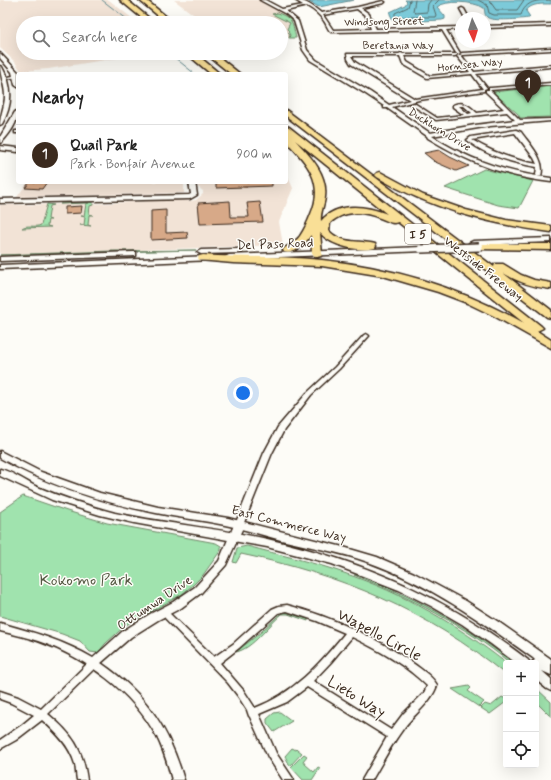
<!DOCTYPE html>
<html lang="en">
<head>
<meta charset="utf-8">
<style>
  :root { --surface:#fff; --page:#f6f6f6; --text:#222; --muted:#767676; --line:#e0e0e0; --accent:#3b2a1e }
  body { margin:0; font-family:Mynerve,sans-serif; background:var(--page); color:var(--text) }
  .controls { position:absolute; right:12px; bottom:12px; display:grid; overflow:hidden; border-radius:4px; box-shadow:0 4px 16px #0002 }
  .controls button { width:36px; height:36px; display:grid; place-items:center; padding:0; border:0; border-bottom:1px solid var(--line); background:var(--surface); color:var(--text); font:20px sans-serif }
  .compass { position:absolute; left:455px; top:12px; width:36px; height:36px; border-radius:50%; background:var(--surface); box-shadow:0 4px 16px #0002; rotate:176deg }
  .you { position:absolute; left:243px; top:393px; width:14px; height:14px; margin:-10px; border:3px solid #fff; border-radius:50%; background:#1a73e8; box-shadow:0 0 0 6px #1a73e833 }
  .badge { display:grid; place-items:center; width:26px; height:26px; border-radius:50%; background:var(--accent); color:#fff; font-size:13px; font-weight:700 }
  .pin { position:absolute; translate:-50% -33px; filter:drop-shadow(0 1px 2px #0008) }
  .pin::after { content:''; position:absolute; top:21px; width:14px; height:12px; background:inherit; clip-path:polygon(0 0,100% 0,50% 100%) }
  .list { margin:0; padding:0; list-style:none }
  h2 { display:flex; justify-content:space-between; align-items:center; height:52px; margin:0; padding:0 16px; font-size:17px }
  h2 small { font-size:13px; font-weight:400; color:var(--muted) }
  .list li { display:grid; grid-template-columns:26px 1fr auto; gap:12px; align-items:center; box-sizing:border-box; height:60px; padding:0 16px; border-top:1px solid var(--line) }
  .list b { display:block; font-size:15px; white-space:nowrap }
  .list p { margin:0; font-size:13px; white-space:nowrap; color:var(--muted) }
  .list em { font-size:13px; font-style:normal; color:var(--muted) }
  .icon { flex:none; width:22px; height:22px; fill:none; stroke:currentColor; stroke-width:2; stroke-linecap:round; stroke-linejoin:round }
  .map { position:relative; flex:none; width:551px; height:780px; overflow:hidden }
  .search { position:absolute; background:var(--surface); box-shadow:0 4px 16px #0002; left:16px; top:16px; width:272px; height:44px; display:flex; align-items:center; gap:10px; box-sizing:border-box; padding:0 14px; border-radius:22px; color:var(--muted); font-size:15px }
  .panel { position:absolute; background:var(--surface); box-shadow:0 4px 16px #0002; left:16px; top:72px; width:272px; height:112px; border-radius:4px }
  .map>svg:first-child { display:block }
  .built { fill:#f2e3d6 }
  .green { fill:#a0e3ae; stroke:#6e8666 }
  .water { fill:#7ccad9; stroke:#628a8e }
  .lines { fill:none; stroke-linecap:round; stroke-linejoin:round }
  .shore { stroke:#556a69; stroke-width:1 }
  .stream { stroke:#628a8e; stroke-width:1 }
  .building { fill:#d7a988; stroke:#3b2a1e }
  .minor-casing { stroke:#3b2a1e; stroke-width:3 }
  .tertiary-casing { stroke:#3b2a1e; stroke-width:3 }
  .secondary-casing { stroke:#3b2a1e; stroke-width:3 }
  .motorway-casing { stroke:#3b2a1e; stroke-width:3 }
  .minor { fill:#fdfcf7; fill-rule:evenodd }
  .tertiary { fill:#fdfcf7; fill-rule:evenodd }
  .secondary { fill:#fdfcf7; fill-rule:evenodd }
  .motorway { fill:#f9df96; fill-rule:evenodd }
  .secondary-bridge-casing { stroke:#3b2a1e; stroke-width:10; stroke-linecap:butt }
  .secondary-bridge { stroke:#fdfcf7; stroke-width:7 }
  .labels { text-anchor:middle; stroke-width:3; stroke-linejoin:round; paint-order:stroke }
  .far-street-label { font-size:11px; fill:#3b2a1e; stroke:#fdfcf7 }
  .shield { fill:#fdfcf7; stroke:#75695f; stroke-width:1 }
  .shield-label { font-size:12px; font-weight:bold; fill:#3b2a1e }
  .street-label { font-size:13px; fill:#3b2a1e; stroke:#fdfcf7 }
  .near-park-label { font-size:16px; fill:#545842; stroke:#fdfcf7 }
  .near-street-label { font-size:16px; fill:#3b2a1e; stroke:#fdfcf7 }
</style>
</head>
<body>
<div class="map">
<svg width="551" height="780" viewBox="0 0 551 780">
  <rect width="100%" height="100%" fill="#fdfcf7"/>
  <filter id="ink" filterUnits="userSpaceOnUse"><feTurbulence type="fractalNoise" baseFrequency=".025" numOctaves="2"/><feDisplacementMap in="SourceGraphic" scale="8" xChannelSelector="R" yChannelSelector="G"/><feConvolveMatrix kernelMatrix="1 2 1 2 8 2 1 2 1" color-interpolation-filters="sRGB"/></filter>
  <g filter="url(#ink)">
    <path class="built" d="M0,0H109L138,23H23V53H149L48,69L21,71L15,62L0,48Z
      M174,0H260L264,4L291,17L296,38H281V23H205Z
      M286,173L293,188L279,222L283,245L0,255V205L92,204L172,200L190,201L196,200L203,194V191L198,187V182H286Z
      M28,182H184V193L17,197Z"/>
    <path class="green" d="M278,13C294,19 292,22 296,38H289L290,35L288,32L289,31L287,29L290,23L272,14Z
      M551,86V117L520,118L518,114L493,92Z
      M484,169L533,181L519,208L498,205L445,188Z
      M93,202V205L90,206L89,214L93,215H89L88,225L91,226L80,225H84L85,217L81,216H84L86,204L89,203L60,204Z
      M47,204L54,205L50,206L48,219L51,220H48L47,226L51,227L22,228C27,224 35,228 41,225Z
      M196,250L0,255L112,251Z
      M23,496L67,511L107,523L216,543L221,546V550L203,575L193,585L181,595L126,625L105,644L98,653L90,652L80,641L62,634L0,616V512Z
      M247,546C280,555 313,562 344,573C403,593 458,625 506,663V675C426,610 342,575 241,554L236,563L233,562L237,548Z
      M354,575C366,577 379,583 391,589C434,608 476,633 513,663H510C464,625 409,597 354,575Z
      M285,612L308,619V621L288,614H282C269,625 252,649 236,652L261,632L278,616Z
      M469,686L471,688L468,691L484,702L479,707L452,689Z
      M536,688L551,702V717L536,702Z
      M502,697L506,699V702L490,714L481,708L485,704L491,706Z
      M280,712L292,721L274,732L267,723V719L274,713Z
      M292,748L296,750L297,749L302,753L290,766L285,756Z
      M304,754L307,756L303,761L305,764L314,772L318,767L320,768L312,780H303L291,767Z"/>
    <path class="water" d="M316,0H354L319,7L309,2Z
      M405,0H551V4C543,4 531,3 526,11L530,17L529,18C522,19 491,22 487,17C484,14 485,11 484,8C474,1 445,0 437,7L445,16V19L442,20L400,22L393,20L390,14V12L405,5L407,2Z"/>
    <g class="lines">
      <path class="shore" d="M410,0L408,7L395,13V17H435L436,15L433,6L439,0
        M415,0L413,11L415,13L427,12L428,4L431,0
        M478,0L487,5L489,13L494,15H521C526,1 537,0 551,0
        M489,0L496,10H517L524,0"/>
      <path class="stream" d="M102,0L132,23
        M169,53L195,74"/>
    </g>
    <path class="building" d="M439,150L450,157L469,166L456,171L433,161H434L424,153Z
      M30,182H47L42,189L25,188Z
      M216,182H272V186L216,188Z
      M230,201L231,217H249L247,203L260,202L263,222L200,224L198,203Z
      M82,206L81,213L65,214V207Z
      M166,210V233L187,232L188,238L151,240V211Z"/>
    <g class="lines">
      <g class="minor-casing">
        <path id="minor" d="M260,0H265L282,9L303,5L295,0C305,0 314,7 321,13L358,7L383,1L385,2L384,3L361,8L369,14L376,29L461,27V29L446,30L460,53L458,54L456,53L442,30L331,32C328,30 327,25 324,21C320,15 314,10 307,6L286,11L298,21L307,50L316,60L370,92L389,105L410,100L351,64L348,59L347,54H399L401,53L403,54H457V55L455,56H404L407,62L430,76L470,72L457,56L459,55H461L474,72L551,65V67L476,74L487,88L484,89V91L419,100L392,107L430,133L475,125L515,120L507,112L436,120L410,104L414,103L437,118L464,115L453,107V105C463,100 470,106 477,113L504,109L486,92V90H489V88H491L551,83V85L490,90L520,120L551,119V121L490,126L432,136C468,160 508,173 551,178V182C503,176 469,163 428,138L427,136L387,108H384V106L366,94L310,60L303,50L294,21L286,14ZM357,9L366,16L371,29L333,30L323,15ZM351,56H400L403,64L427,78L472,74L483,89L415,99L355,62ZM459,106H464L472,113L468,114Z
          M462,8L464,9L469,18H465L460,9Z
          M551,24V26L485,28V26Z
          M551,48V50L462,55L460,54L462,53Z
          M18,75V77L5,79L3,78Z
          M516,130L521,132C530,145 546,160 541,176H537L536,175L537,167C514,163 485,156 467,140L471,137ZM515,133L534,158L537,164C513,160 492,152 472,140Z
          M15,131H18V133H15Z
          M0,146L18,148V152L0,150Z
          M189,182H195L197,195L190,199L0,203V199L189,195L191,194Z
          M366,334L368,335L369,336L368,337L339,369L311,395L284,430L272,453L243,525L242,527H236L235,525L264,453L278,427L307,393L335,367L364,335Z
          M287,605C330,616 378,638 414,664C422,670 432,676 437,685C432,702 413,715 403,729C391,745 382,763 372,780H362L387,737L307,687L287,702L259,714L276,753L294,780H283L268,757L250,717L249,716L247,710L238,696L228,683L159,612L160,610L163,609L166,610L214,657L233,644L272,609L279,606ZM287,611L317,621L345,633C319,665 294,693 255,708L244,691L220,663L239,648L278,613ZM352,637C379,650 406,665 427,686L424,693L403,714L391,730L313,681L331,662Z
          M94,659L97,660L99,663L97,666L48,714C72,734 83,749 87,780H77C76,775 76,769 75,764C70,746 56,732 42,720L16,740L0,749V740L22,725L34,715L11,703L0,699V691L18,697L41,709L91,660Z"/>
      </g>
      <g class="tertiary-casing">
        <path id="tertiary" d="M239,522L242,523L244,525L226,565L201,593L181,608L158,620L131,637L101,663C146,694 169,728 184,780H172C168,765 164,751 157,737C132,691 87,658 38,641C26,637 13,634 0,631V623C33,632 64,641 93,658L123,631L150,614L173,602L195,587L219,561L234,525L236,523Z"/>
      </g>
      <g class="secondary-casing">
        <path id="secondary" d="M0,53L18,72V87L15,85L12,72L0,58Z
          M0,66L2,67C13,86 13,105 2,124L0,125C0,115 5,106 5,96C5,85 0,76 0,66Z
          M18,110C18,123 10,133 2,142L0,143V137L15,112Z
          M551,238V242L473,245L469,243L473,241Z
          M421,247H424V251L229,259L225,257L229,255Z
          M238,249L242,251L241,253L201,254L197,252L201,250Z
          M133,252H136V256L0,261V257Z
          M210,256H213V260L0,269V265Z
          M0,451L41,472L100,493L158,507L228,518L343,547L377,557L414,573L466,601L500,623L551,659V675L542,671L551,679V691L547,689L536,680V663H531L535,660L533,658C481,621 429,584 368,562C340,552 310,547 281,540C262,535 244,529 225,525C202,520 179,518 156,513C101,502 49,486 0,458Z
          M0,469C12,472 24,480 35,486C61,497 88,506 115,513C166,524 217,528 267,539C367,562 447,598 528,660L530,663H516L491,644L462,624L431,606L399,590L332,564L267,547L134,523L100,515L52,500L0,476Z"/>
      </g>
      <g class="motorway-casing">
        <path id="motorway" d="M120,0H127L155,23H148Z
          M139,0H146L174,23H167Z
          M186,53H195L220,74H211Z
          M205,53H214L240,74H231Z
          M286,110L494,267L495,264H503L521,275L534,280L551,283V289C533,287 518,282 503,273L551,310V318L547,317L286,116Z
          M286,126L289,127L541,326L543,328L537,331L551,340V348L494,316L467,303L438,292L383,276L322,266L233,263L199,260L198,258L199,256L203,255C243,258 282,256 322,260C393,267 462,289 524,323L398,222C391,225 387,220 380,218C363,211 344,210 330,223L329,231C342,244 358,240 375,244L376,246L375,248C357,252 332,246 320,233L322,254L321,256L317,257L312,254L311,235C305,243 296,255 284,252L283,250C287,245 295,243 300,236C304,230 308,222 311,214C325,182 307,163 286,141V135H288L286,133ZM295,140L387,214C365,205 337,202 321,221C320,213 324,206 325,197C328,174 310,156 295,140Z
          M380,172L423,195L466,210L506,220L551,226V232C489,224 431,209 377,177L375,175L377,173Z
          M479,244H551V250L475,249L474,247Z"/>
      </g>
      <use href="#minor" class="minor"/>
      <use href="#tertiary" class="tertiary"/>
      <use href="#secondary" class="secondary"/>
      <use href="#motorway" class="motorway"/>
      <g class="secondary-bridge-casing">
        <path id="secondary-bridge" d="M421,249L479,247"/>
      </g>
      <use href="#secondary-bridge" class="secondary-bridge"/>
    </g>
  </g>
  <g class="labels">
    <g class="far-street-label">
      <text transform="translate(384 21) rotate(-1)" y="4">Windsong Street</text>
      <text x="398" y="49">Beretania Way</text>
      <text transform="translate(470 64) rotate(-6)" y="4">Hornsea Way</text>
      <text transform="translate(440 129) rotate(32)" y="4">Duckhorn Drive</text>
    </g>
    <rect class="shield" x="405" y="224" width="26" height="20" rx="3"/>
    <g class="shield-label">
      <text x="418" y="238">I 5</text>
    </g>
    <g class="street-label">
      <text transform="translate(275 243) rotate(-2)" y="5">Del Paso Road</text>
      <text transform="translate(484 268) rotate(38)" y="5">Westside Freeway</text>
      <text transform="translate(289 523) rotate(14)" y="5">East Commerce Way</text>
      <text transform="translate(154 602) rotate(-34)" y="5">Ottumwa Drive</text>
    </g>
    <g class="near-park-label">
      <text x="86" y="585">Kokomo Park</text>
    </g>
    <g class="near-street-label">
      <text transform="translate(380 634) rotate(28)" y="6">Wapello Circle</text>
      <text transform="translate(357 696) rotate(32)" y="6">Lieto Way</text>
    </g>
  </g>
</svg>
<div class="controls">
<button>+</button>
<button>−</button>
<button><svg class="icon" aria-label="locate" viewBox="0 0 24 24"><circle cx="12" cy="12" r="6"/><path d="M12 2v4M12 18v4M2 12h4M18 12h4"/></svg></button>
</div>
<svg class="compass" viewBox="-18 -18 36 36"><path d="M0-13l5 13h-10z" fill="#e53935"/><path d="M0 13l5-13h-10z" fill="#767676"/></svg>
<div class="you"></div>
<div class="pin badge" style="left:528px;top:103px">1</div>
<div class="search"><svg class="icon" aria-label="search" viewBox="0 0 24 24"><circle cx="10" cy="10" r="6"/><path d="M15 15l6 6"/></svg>Search here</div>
<section class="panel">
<h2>Nearby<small></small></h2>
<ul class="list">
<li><span class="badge">1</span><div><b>Quail Park</b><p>Park · Bonfair Avenue</p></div><em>900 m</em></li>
</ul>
</section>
</div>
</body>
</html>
